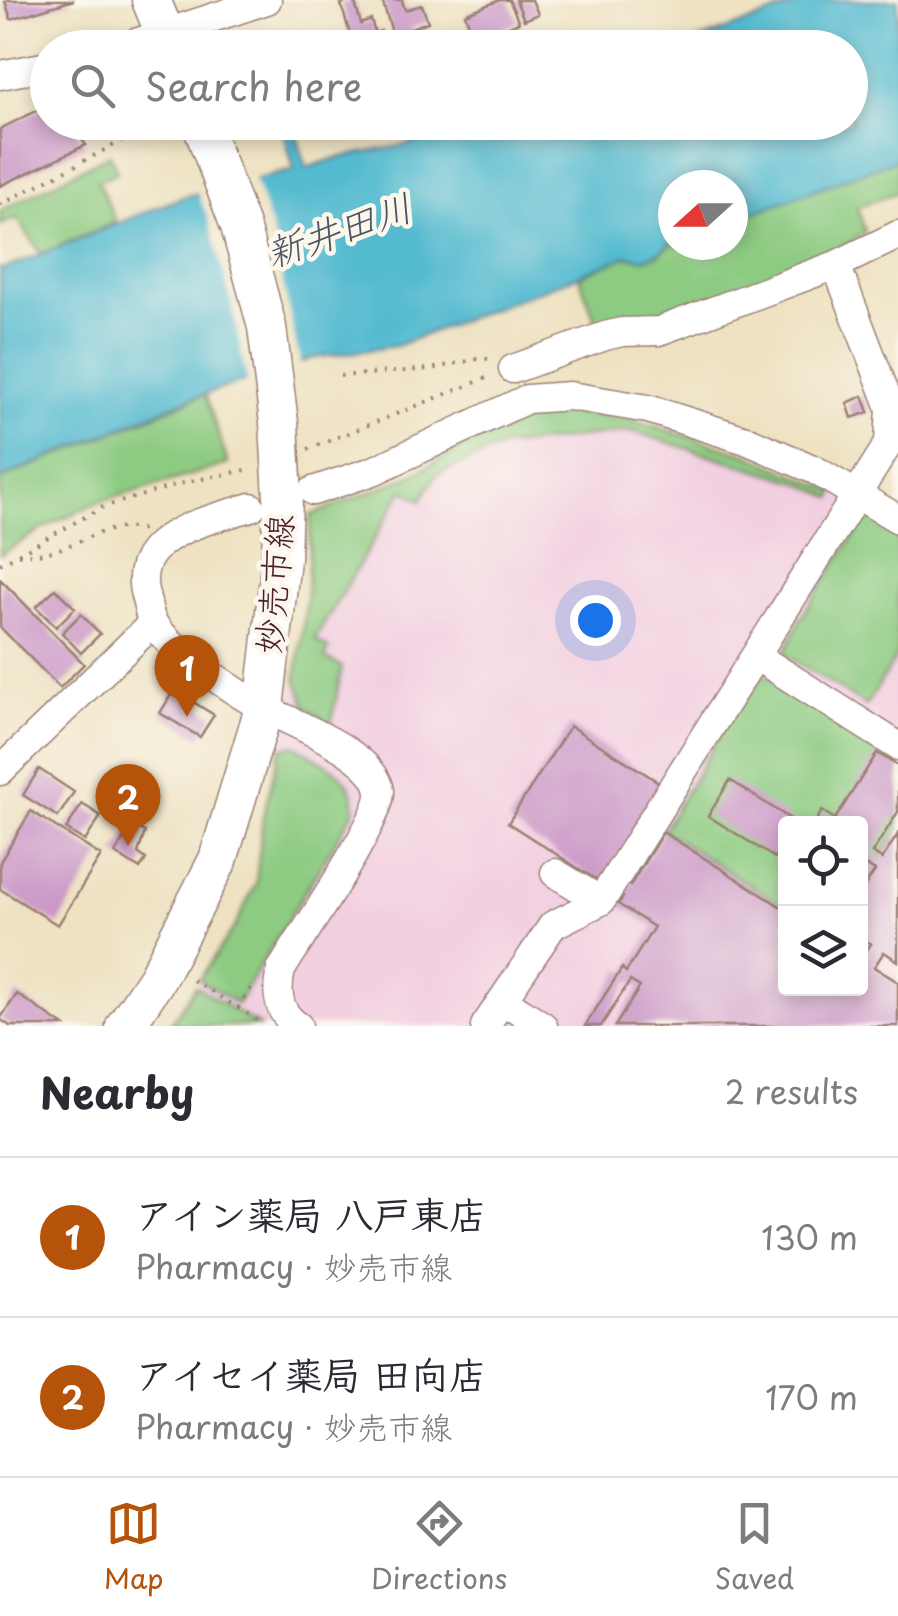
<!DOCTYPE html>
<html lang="en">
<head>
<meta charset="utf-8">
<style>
  :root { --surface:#fff; --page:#f7f7f7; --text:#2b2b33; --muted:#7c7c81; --line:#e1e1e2; --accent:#b45309 }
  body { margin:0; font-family:"Playpen Sans","Klee One",sans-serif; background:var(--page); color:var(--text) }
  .controls { position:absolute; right:30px; bottom:30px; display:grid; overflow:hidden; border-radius:10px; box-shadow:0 5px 15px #0003 }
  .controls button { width:90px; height:90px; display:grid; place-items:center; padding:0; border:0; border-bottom:2px solid var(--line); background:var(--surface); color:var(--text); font:50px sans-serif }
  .compass { position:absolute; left:658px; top:170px; width:90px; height:90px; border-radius:50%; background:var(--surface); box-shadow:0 5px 15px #0003; rotate:249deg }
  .you { position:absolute; left:595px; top:620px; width:35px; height:35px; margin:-25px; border:8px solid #fff; border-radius:50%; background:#1a73e8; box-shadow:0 0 0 15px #1a73e833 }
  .badge { display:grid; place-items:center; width:65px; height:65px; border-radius:50%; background:var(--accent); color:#fff; font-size:32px; font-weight:700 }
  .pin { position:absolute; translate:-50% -82px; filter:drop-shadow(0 2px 5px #0008) }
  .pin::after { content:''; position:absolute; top:52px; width:35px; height:30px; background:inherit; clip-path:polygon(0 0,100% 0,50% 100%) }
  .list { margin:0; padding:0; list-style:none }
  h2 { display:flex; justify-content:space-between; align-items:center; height:130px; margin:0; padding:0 40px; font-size:42px }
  h2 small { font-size:32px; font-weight:400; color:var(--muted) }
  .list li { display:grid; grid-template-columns:65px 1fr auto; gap:30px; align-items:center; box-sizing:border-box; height:160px; padding:0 40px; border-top:2px solid var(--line) }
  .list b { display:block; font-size:38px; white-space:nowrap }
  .list p { margin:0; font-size:32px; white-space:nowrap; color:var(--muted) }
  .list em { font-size:32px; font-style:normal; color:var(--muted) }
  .icon { flex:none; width:55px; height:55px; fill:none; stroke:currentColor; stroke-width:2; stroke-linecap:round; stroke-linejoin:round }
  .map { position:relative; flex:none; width:898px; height:1026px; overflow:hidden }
  .search { position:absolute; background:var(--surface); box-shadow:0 5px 15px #0003; left:30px; right:30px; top:30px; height:110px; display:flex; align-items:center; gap:25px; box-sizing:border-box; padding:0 35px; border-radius:55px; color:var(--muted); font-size:38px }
  .sheet { height:450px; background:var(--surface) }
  nav { display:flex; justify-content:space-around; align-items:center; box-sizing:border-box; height:140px; border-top:2px solid var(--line); background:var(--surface); font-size:28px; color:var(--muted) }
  nav a { display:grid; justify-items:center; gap:5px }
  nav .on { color:var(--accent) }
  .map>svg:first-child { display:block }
  .built { fill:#f2cfe1; fill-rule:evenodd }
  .green { fill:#8dcb82; stroke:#6c7556; stroke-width:2.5 }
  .water { fill:#52bad0; stroke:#4e6c7e; stroke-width:2.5 }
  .pier { fill:#eee2c2 }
  .building { fill:#ca97c7 }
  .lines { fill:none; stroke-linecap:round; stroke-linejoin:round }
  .minor-casing { stroke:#9c8076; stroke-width:31 }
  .major-casing { stroke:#9c8076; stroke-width:41 }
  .path { stroke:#9c8076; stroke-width:4; stroke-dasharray:2.5 8; stroke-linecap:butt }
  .minor { stroke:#fff; stroke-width:28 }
  .major { stroke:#fff; stroke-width:38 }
  .labels { text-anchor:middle; stroke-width:9; stroke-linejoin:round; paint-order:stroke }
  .street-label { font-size:35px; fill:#4a1f2b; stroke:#fbf7ec }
  .water-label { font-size:38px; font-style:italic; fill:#4d5565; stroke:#fbf7ec }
</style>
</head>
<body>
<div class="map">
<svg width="898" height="1026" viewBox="0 0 898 1026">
  <rect width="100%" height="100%" fill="#fbf7ec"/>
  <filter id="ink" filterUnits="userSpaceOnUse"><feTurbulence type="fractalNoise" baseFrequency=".01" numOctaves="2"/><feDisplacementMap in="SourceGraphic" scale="20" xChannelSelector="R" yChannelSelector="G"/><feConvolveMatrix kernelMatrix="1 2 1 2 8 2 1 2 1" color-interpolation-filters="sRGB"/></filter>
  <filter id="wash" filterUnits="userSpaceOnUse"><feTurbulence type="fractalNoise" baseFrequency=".0048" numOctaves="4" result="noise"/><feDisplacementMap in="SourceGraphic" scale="40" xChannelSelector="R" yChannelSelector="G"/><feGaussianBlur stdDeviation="2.25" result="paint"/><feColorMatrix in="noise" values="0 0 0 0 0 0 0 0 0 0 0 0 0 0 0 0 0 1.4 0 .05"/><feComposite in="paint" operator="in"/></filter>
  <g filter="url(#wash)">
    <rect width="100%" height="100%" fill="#eee2c2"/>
    <path class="built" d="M556,409L828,487L898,530V1026H169L236,925L256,883L263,816L296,679L306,603L311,515L410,476L475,439L537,413ZM786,824H860V988H786Z"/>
    <path class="green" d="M110,154L117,172L98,181L116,222L41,254L17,218L0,225V211Z
      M898,159V192L857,207L865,232L823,262L659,317L638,316L598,327L579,276L628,255H659L673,241V245H733V220Z
      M205,394L228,464L96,503L49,525L0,555V479Z
      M556,409L633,420L746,454L835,491L833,498L798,482L631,431L503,447L437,474L421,500L403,490L315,639L329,649L325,658L342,667L331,725L306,706L296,679L306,603L311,515L410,476L508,422Z
      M872,516L898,533V654L866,706L787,656L785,651L800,619L866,517Z
      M765,674L898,759V830L861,889L860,824H786L785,907L663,830L755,676Z
      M294,745C320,761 359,775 354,811L237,1004L199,980L236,925L256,883L263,816L280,749Z
      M196,986L259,1026H169Z"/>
    <path class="water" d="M810,0H898V159L733,220V185H673V241C656,256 651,262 628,256L396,346L313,358L179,403L0,479V268L2,270L183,197L294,170L283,128L294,125L306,168L336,158L405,145L470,123L850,122V48L680,47Z"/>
    <path class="pier" d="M253,175L272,231L301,367L248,385L229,293L209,221L196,189Z"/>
    <g id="blocks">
      <path class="building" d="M74,0L11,19L5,1L8,0Z
        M354,0L361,24L371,20L375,33L381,31L386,48H354L341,4Z
        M382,0H402L405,10L422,5L428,22L411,28L412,32L423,28L429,46L397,48Z
        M500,0H509L519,22L475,40L465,14Z
        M516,0H532L538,14L524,20Z
        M302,33L303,38L307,37L310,48H281L280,43L292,41L291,36Z
        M48,105V122H69L86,145L0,186V129Z
        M863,396L869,412L852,418L847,403Z
        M0,579L84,664L60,688L0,627Z
        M55,589L75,608L56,627L36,607Z
        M81,614L100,634L81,653L62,633Z
        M174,690L214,715L200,737L160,713Z
        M570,726L663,785L608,872L630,886L663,832L786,910V988H860V958L871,944L860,937V893L875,871L865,865L860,872V824H814L822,811L835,819L877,753L898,766V812L872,853L882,859L898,834V961L884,952L874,967L898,982V1026H615L640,987L630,981L601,1026H585L622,968L626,972L654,927L618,904L623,897L508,823Z
        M39,769L74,792L58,817L23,795Z
        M730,780L798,824H786V865L708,816Z
        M82,804L101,816L85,841L66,829Z
        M31,811L101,856L58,925L0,889V862Z
        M132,825L145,832L138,853L146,859L140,869L115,853Z
        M17,994L64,1026H10L0,1019Z"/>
    </g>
  </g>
  <g filter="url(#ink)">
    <use href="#blocks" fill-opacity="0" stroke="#9c8076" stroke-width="2.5"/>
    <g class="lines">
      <g class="minor-casing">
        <path id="minor" d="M120,48L267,0
          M0,75L48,66
          M513,369L605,336L622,332L659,331L836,265L898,235
          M313,491L373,471L527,399L570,396L648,409L746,440L815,470L898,519
          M251,507C207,521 126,535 146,599C148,606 149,615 152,621C165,646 240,696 266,709C296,725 375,754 380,791C383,818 299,939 281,970C276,991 277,1013 298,1026
          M756,656L898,746
          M0,771L153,623
          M555,873L601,901
          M503,1000L543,1026
          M485,1026L553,925L601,901L889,443L891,408L836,265"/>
      </g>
      <g class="major-casing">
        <path id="major" d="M151,0L171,48
          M125,1026L157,978L218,860L264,708L281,559L283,498L279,423L267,327L240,226L201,122"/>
      </g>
      <path class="path" d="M0,205L135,134L167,122
        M340,376L431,369L482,358L493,360
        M308,449L489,377
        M18,555C32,554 46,554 59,549C86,540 114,521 144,530
        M0,564L103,507L187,482L251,469
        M193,980L262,1023
        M238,1008L254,983"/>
      <use href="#minor" class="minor"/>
      <use href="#major" class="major"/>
    </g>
  </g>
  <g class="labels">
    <g class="street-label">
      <text transform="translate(275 584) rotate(-85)" y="12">妙売市線</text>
    </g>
    <g class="water-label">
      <text transform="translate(339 231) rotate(-19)" y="13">新井田川</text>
    </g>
  </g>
</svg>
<div class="controls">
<button><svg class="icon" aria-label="locate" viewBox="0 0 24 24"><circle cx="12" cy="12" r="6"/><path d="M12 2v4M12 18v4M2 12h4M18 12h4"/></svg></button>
<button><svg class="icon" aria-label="layers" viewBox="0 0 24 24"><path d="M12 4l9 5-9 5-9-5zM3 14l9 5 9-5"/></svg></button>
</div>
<svg class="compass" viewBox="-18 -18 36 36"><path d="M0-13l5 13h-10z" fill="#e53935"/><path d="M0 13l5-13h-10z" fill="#7c7c81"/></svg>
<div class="you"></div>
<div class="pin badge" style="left:187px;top:717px">1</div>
<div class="pin badge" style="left:128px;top:846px">2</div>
<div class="search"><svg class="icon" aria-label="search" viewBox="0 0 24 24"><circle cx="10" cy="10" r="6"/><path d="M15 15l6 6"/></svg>Search here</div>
</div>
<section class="sheet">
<h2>Nearby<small>2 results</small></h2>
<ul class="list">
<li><span class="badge">1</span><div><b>アイン薬局 八戸東店</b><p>Pharmacy · 妙売市線</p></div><em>130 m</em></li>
<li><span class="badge">2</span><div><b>アイセイ薬局 田向店</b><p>Pharmacy · 妙売市線</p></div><em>170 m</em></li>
</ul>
</section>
<nav>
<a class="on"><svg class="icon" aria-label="map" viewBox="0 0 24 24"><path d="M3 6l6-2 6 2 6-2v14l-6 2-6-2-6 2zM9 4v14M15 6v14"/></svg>Map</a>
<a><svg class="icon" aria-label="directions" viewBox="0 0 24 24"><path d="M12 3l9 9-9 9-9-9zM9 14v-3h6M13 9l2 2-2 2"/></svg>Directions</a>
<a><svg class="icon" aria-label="saved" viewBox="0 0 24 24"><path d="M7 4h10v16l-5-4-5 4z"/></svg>Saved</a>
</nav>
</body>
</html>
